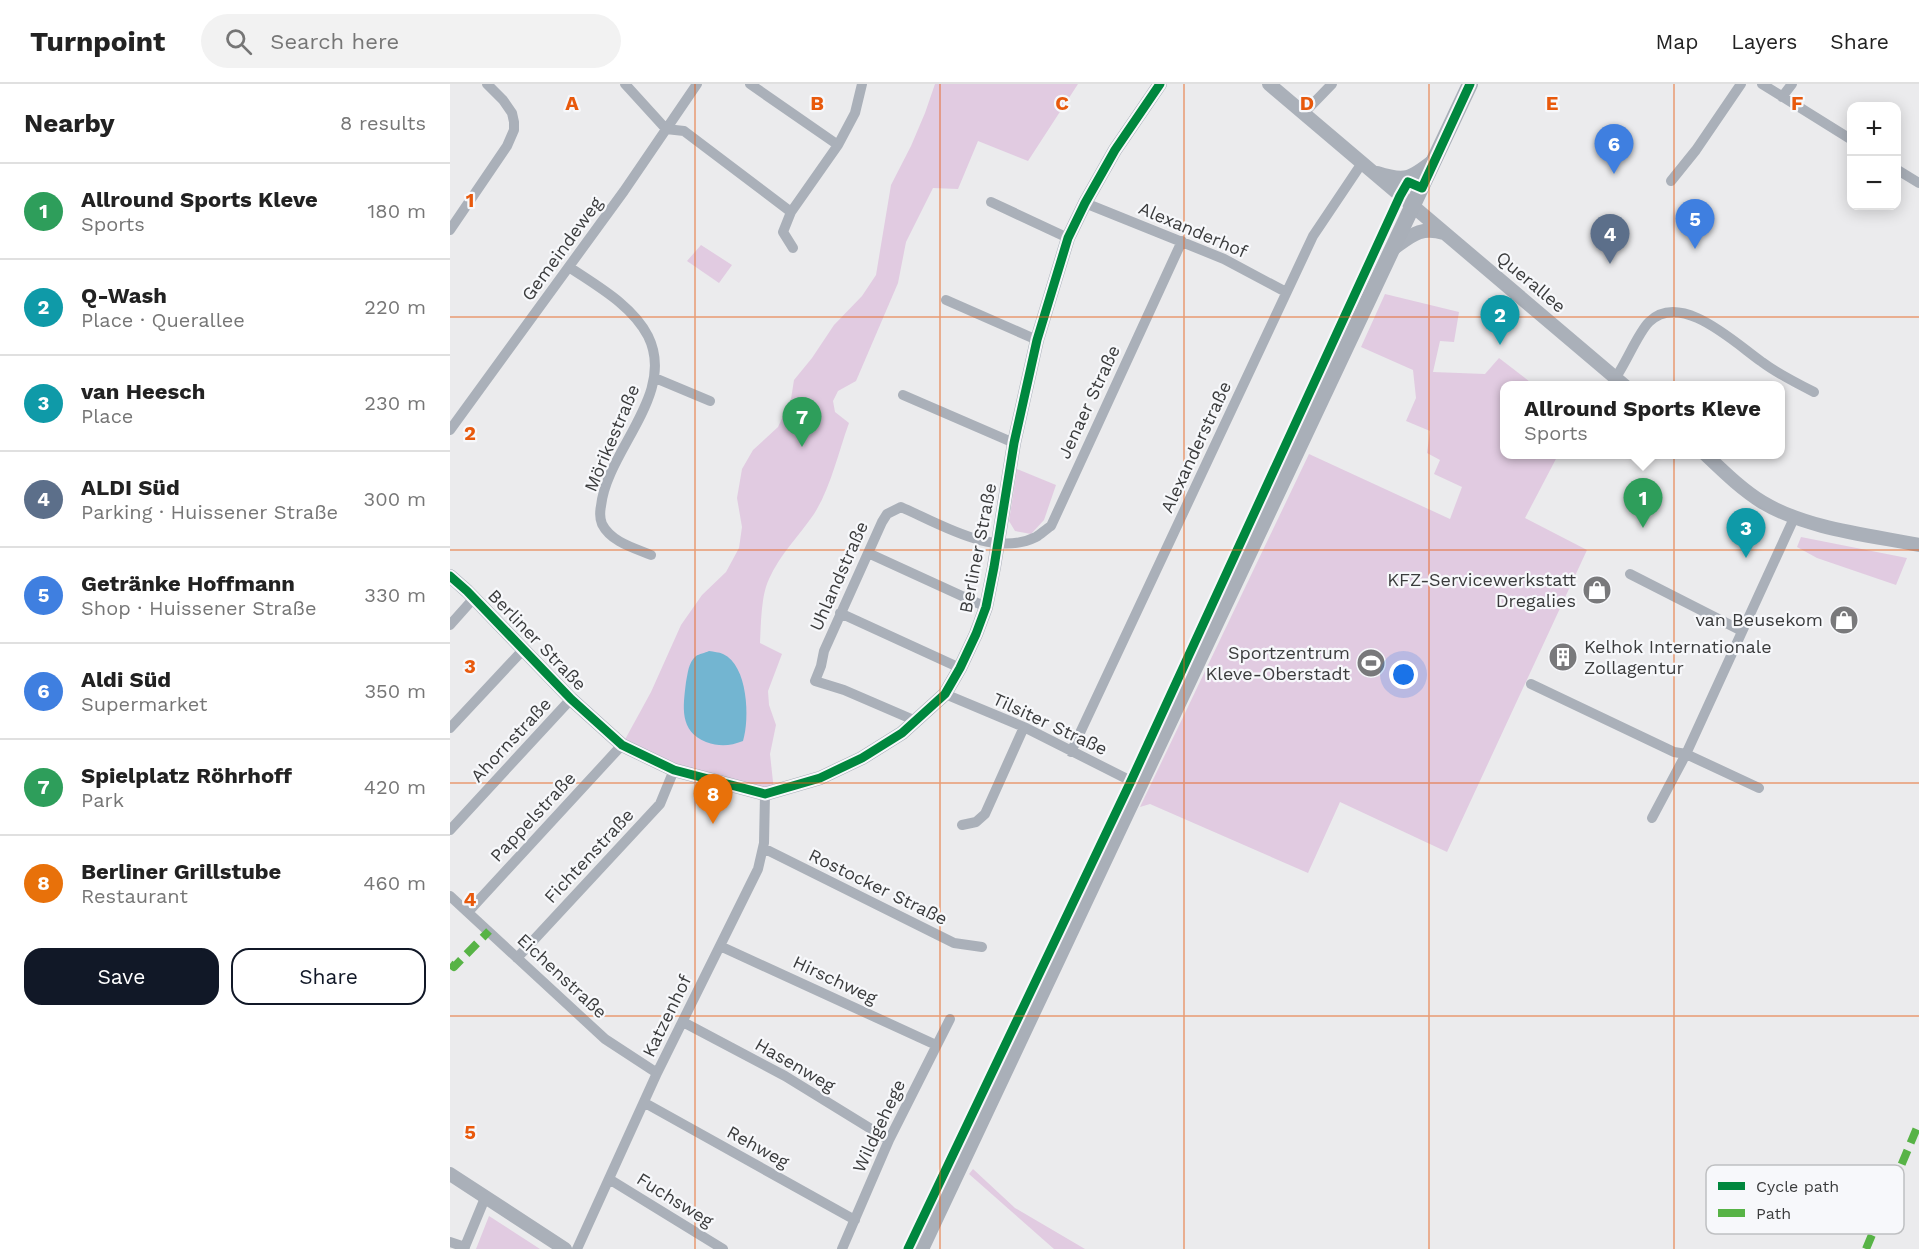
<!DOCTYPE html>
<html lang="en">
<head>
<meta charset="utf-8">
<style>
  :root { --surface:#fff; --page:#f2f2f2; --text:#222; --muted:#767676; --line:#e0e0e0; --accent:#111827 }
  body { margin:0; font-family:"Work Sans",sans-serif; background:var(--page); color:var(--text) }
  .controls { position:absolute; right:18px; top:18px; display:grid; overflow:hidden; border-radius:12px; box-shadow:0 3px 15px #0003 }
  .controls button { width:54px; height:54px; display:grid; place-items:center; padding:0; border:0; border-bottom:2px solid var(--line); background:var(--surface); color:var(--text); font:30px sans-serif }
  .you { position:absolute; left:954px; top:591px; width:21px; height:21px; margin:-15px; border:4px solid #fff; border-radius:50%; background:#1a73e8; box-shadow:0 0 0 9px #1a73e833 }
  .badge { display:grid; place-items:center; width:39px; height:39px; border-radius:50%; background:var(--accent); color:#fff; font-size:20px; font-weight:700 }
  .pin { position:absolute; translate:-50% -50px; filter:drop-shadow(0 2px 3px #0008) }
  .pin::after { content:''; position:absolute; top:32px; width:21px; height:18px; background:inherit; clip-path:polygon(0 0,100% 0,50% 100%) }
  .popup { position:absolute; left:1050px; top:297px; width:285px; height:78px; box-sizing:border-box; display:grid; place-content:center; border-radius:12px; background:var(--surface); filter:drop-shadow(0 2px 4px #0005); font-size:20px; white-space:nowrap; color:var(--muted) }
  .popup b { font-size:22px; color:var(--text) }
  .popup::after { content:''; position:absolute; left:50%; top:100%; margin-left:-12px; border:12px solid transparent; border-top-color:var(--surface) }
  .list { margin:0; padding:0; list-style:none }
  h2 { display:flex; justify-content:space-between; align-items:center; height:78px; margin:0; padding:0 24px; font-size:26px }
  h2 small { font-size:20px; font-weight:400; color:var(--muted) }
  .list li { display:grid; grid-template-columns:39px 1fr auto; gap:18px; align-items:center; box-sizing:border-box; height:96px; padding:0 24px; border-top:2px solid var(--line) }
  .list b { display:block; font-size:22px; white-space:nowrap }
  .list p { margin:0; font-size:20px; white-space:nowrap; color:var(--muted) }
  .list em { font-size:20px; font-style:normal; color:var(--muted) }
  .actions { display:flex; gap:12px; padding:18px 24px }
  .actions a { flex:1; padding:14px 0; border:2px solid var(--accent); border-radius:18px; text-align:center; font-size:21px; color:var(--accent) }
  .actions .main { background:var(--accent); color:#fff }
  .icon { flex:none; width:33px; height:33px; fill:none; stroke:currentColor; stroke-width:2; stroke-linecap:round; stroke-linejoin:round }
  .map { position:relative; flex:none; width:1469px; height:1165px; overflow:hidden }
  header { display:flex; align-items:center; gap:36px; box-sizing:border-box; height:84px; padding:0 30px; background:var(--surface); border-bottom:2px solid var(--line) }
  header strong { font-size:28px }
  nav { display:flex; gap:33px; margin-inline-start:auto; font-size:21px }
  .search { width:420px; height:54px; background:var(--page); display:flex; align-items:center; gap:15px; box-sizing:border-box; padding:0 21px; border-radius:33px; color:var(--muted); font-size:22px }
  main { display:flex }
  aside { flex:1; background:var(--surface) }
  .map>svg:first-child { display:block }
  .green { fill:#e1cbe1 }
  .water { fill:#73b5d1 }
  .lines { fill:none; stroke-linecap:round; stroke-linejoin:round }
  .minor { stroke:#aab0b9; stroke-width:10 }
  .tertiary { stroke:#aab0b9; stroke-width:14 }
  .secondary { stroke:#a9afb8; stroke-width:16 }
  .quiet { stroke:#57b346; stroke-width:8; stroke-dasharray:15 8; stroke-linecap:butt }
  .cycleway-casing { stroke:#f7f8fb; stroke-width:13 }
  .cycleway { stroke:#00873e; stroke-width:9 }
  .grid { fill:none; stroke:#e8590c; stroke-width:1.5; stroke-opacity:0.55 }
  .labels { text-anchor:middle; stroke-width:4.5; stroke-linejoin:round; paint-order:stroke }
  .street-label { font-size:18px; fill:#3b3c3d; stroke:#f7f8fb }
  .poi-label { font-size:18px; fill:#3b3c3d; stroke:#f7f8fb; text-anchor:end }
  .key { fill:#f7f8fb; stroke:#bfc0c2; stroke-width:1.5 }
  .key-label { font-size:16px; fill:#3b3c3d }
  .grid-label { font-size:20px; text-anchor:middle; font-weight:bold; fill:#e8590c; stroke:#f7f8fb; stroke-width:4.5; stroke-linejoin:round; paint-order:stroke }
</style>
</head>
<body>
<header>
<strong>Turnpoint</strong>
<div class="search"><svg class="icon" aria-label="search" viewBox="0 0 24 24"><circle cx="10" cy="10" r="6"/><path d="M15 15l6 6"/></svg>Search here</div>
<nav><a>Map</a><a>Layers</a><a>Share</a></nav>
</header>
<main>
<aside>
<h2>Nearby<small>8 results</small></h2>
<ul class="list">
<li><span class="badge" style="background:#2e9e5b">1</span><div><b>Allround Sports Kleve</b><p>Sports</p></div><em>180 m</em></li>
<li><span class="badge" style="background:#0f9aa8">2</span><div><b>Q-Wash</b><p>Place · Querallee</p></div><em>220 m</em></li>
<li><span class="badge" style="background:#0f9aa8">3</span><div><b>van Heesch</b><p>Place</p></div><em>230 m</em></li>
<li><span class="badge" style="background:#5c6f8a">4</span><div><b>ALDI Süd</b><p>Parking · Huissener Straße</p></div><em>300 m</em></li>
<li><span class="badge" style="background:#3f7fe0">5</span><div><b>Getränke Hoffmann</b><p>Shop · Huissener Straße</p></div><em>330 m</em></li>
<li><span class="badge" style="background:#3f7fe0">6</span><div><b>Aldi Süd</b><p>Supermarket</p></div><em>350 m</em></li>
<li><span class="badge" style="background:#2e9e5b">7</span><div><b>Spielplatz Röhrhoff</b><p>Park</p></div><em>420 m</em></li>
<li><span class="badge" style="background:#e8710a">8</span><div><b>Berliner Grillstube</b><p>Restaurant</p></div><em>460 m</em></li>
</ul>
<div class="actions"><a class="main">Save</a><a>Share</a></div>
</aside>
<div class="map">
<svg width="1469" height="1165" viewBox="0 0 1469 1165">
  <rect width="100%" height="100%" fill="#ebebed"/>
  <path class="green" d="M485,0H628L578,77L528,57L508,105L483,104L456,158L448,199L406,297L388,307L383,317L385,328L399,339C388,369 381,403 364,430C349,452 330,470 319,495C311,512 311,539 310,559L332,570L318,607L319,621L326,641L320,670L324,707L224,686L172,661L201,608L231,541L252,511L276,488L289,464L292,443L287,414L292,385L303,366L328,343L341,315L344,296L362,274L384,241L412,212L426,191L441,101L461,62L475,29Z
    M251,161L282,181L269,199L237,177Z
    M935,210L1009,228L1004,258L990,257L983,288L1035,290L1049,274L1084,301L1055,302V370L1108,371L1075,434L1137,466L997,768L890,718L858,789L700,720L690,723L859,370L1000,435L1012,403L984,390L990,376L977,369L980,347L956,337L966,314L963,286L911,263Z
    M567,385L606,401L594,436L581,450L565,447L559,437Z
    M1351,453L1457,474L1446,501L1367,474L1347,463Z
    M523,1085L565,1124L635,1165H604L519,1090Z
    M39,1132L90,1165H26Z"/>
  <path class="water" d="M259,567C264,568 269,568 273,570C298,581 300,635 293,657C280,662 270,663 256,658C229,647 233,623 236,598C238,589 238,579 246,572C249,570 255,569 259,567Z"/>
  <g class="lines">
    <path class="minor" d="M175,0L216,45L234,47L341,128
      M300,0L388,61
      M1312,0L1402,56
      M1332,13L1342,0
      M853,30L882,0
      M1446,85L1469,99
      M1221,97L1246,66L1291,0
      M541,118L618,154
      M635,119L774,175L836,208
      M0,146L57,62L64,46V38L62,29L53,16L37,0
      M343,164L333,148L341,128L388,61L405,29L412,0
      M119,183C147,202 182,221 198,252C227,310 157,366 151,422C150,427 150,435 152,440C161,458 184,464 201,471
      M496,216L587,256
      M1166,293C1176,279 1188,249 1199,238C1231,206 1286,260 1312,278C1328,290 1346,299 1364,308
      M205,294L260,317
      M453,311L564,359
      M0,346L174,107L247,0
      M418,469L536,523
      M1180,490L1292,547
      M390,529L510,584
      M0,541L24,514
      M1081,600L1224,668L1236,670L1309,704
      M495,610L574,643L689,701
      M466,637L394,606L365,597L371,582L374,567L432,438L437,430L451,423C490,440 544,474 586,453C591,450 596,445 601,442L732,157
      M0,644L73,566
      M621,668L863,152L912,79
      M1202,734L1236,670L1345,432
      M512,741L526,738L535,730L574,643
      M0,746L121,615
      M313,764L504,859L532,863
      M0,812L155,955L207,989
      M18,828L172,661
      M270,862L486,961
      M67,874L210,720L224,686
      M233,938L335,992L439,1056
      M195,1019L405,1136
      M159,1095L273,1165
      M0,1158L15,1163
      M14,1165L35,1114
      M127,1165L207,989L308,785L314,759L315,710
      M392,1165L439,1056L500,935"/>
    <path class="tertiary" d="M819,0L1175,302
      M927,89C955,98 960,95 983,77
      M944,164C962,151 971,142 994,149
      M1255,370C1273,387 1291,405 1312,418C1357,445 1419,451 1469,461
      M0,492L17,507L121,615L172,661L224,686L315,710L370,694L412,674L452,649L495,610L510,584L526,550L536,523L544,483L564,359L587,256L618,154L635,119L665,66L710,0
      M0,1090L115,1165"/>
    <path class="secondary" d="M471,1165L1020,0"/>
    <path class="quiet" d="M0,880L4,883L39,847
      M1416,1165L1469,1039"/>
    <g class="cycleway-casing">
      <path id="cycleway" d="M0,492L17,507L121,615L172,661L224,686L315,710L370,694L412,674L452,649L495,610L510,584L526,550L536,523L544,483L564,359L587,256L618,154L635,119L665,66L710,0
        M458,1165L681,697L950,112L958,98L972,104L1020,0"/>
    </g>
    <use href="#cycleway" class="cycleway"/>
  </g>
  <path class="grid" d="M245,0V1165M490,0V1165M734,0V1165M979,0V1165M1224,0V1165M0,233H1469M0,466H1469M0,699H1469M0,932H1469"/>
  <defs>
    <g id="shop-disc" transform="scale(1.5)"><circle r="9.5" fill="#79797b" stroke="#f7f8fb"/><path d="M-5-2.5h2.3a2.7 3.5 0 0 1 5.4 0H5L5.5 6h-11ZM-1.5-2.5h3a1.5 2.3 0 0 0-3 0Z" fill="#fff"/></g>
    <g id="building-disc" transform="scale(1.5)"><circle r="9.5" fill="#79797b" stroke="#f7f8fb"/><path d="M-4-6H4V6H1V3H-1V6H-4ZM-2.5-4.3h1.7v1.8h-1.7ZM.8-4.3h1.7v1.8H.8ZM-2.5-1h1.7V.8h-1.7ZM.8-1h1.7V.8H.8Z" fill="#fff"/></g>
    <g id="stadium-disc" transform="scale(1.5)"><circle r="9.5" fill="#79797b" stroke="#f7f8fb"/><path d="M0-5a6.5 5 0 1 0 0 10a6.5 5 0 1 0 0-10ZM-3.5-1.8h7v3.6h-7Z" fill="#fff"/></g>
  </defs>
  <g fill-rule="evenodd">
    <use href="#shop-disc" x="1147" y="506"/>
    <use href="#shop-disc" x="1394" y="536"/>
    <use href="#building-disc" x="1113" y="573"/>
    <use href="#stadium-disc" x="921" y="579"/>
  </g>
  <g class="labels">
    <g class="street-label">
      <text transform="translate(743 146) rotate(23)" y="6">Alexanderhof</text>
      <text transform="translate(112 165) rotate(-54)" y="6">Gemeindeweg</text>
      <text transform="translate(1081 198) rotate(40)" y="6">Querallee</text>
      <text transform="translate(639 318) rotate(-65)" y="6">Jenaer Straße</text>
      <text transform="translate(162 354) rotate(-67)" y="6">Mörikestraße</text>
      <text transform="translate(746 363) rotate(-65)" y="6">Alexanderstraße</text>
      <text transform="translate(528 464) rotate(-79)" y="6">Berliner Straße</text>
      <text transform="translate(389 492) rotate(-66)" y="6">Uhlandstraße</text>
      <text transform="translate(87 556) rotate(46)" y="6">Berliner Straße</text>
      <text transform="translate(600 640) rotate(25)" y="6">Tilsiter Straße</text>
      <text transform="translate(61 656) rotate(-47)" y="6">Ahornstraße</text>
      <text transform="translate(83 733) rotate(-47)" y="6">Pappelstraße</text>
      <text transform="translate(139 772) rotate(-47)" y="6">Fichtenstraße</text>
      <text transform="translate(428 803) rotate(26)" y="6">Rostocker Straße</text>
      <text transform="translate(112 892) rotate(43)" y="6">Eichenstraße</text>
      <text transform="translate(385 896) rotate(25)" y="6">Hirschweg</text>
      <text transform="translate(217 932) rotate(-64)" y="6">Katzenhof</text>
      <text transform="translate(345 981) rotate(30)" y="6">Hasenweg</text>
      <text transform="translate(429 1042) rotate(-65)" y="6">Wildgehege</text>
      <text transform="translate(308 1063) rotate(29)" y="6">Rehweg</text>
      <text transform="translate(225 1116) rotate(32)" y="6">Fuchsweg</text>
    </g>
    <g class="poi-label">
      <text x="1126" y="502">KFZ-Servicewerkstatt<tspan x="1126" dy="21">Dregalies</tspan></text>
      <text x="1373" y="542">van Beusekom</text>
      <text x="1134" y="569" text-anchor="start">Kelhok Internationale<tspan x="1134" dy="21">Zollagentur</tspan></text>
      <text x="900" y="575">Sportzentrum<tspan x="900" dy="21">Kleve-Oberstadt</tspan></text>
    </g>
  </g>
  <rect x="1256" y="1081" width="198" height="69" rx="9" class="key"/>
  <rect x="1268" y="1098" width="27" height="8" fill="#00873e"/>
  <rect x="1268" y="1125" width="27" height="8" fill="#57b346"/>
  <g class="key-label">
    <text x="1306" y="1108">Cycle path</text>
    <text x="1306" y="1135">Path</text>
  </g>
  <g class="grid-label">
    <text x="122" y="26">A</text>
    <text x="367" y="26">B</text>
    <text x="612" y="26">C</text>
    <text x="857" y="26">D</text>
    <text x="1102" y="26">E</text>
    <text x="1347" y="26">F</text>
    <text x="20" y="123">1</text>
    <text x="20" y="356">2</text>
    <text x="20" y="589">3</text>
    <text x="20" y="822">4</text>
    <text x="20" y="1055">5</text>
  </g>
</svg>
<div class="controls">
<button>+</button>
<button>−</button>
</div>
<div class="you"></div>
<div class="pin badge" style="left:1193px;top:444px;background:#2e9e5b">1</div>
<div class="popup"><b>Allround Sports Kleve</b>Sports</div>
<div class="pin badge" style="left:1050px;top:261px;background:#0f9aa8">2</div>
<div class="pin badge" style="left:1296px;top:474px;background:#0f9aa8">3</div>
<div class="pin badge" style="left:1160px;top:180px;background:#5c6f8a">4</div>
<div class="pin badge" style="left:1245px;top:165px;background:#3f7fe0">5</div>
<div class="pin badge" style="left:1164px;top:90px;background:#3f7fe0">6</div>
<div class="pin badge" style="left:352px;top:363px;background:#2e9e5b">7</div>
<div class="pin badge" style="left:263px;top:740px;background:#e8710a">8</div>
</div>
</main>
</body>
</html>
